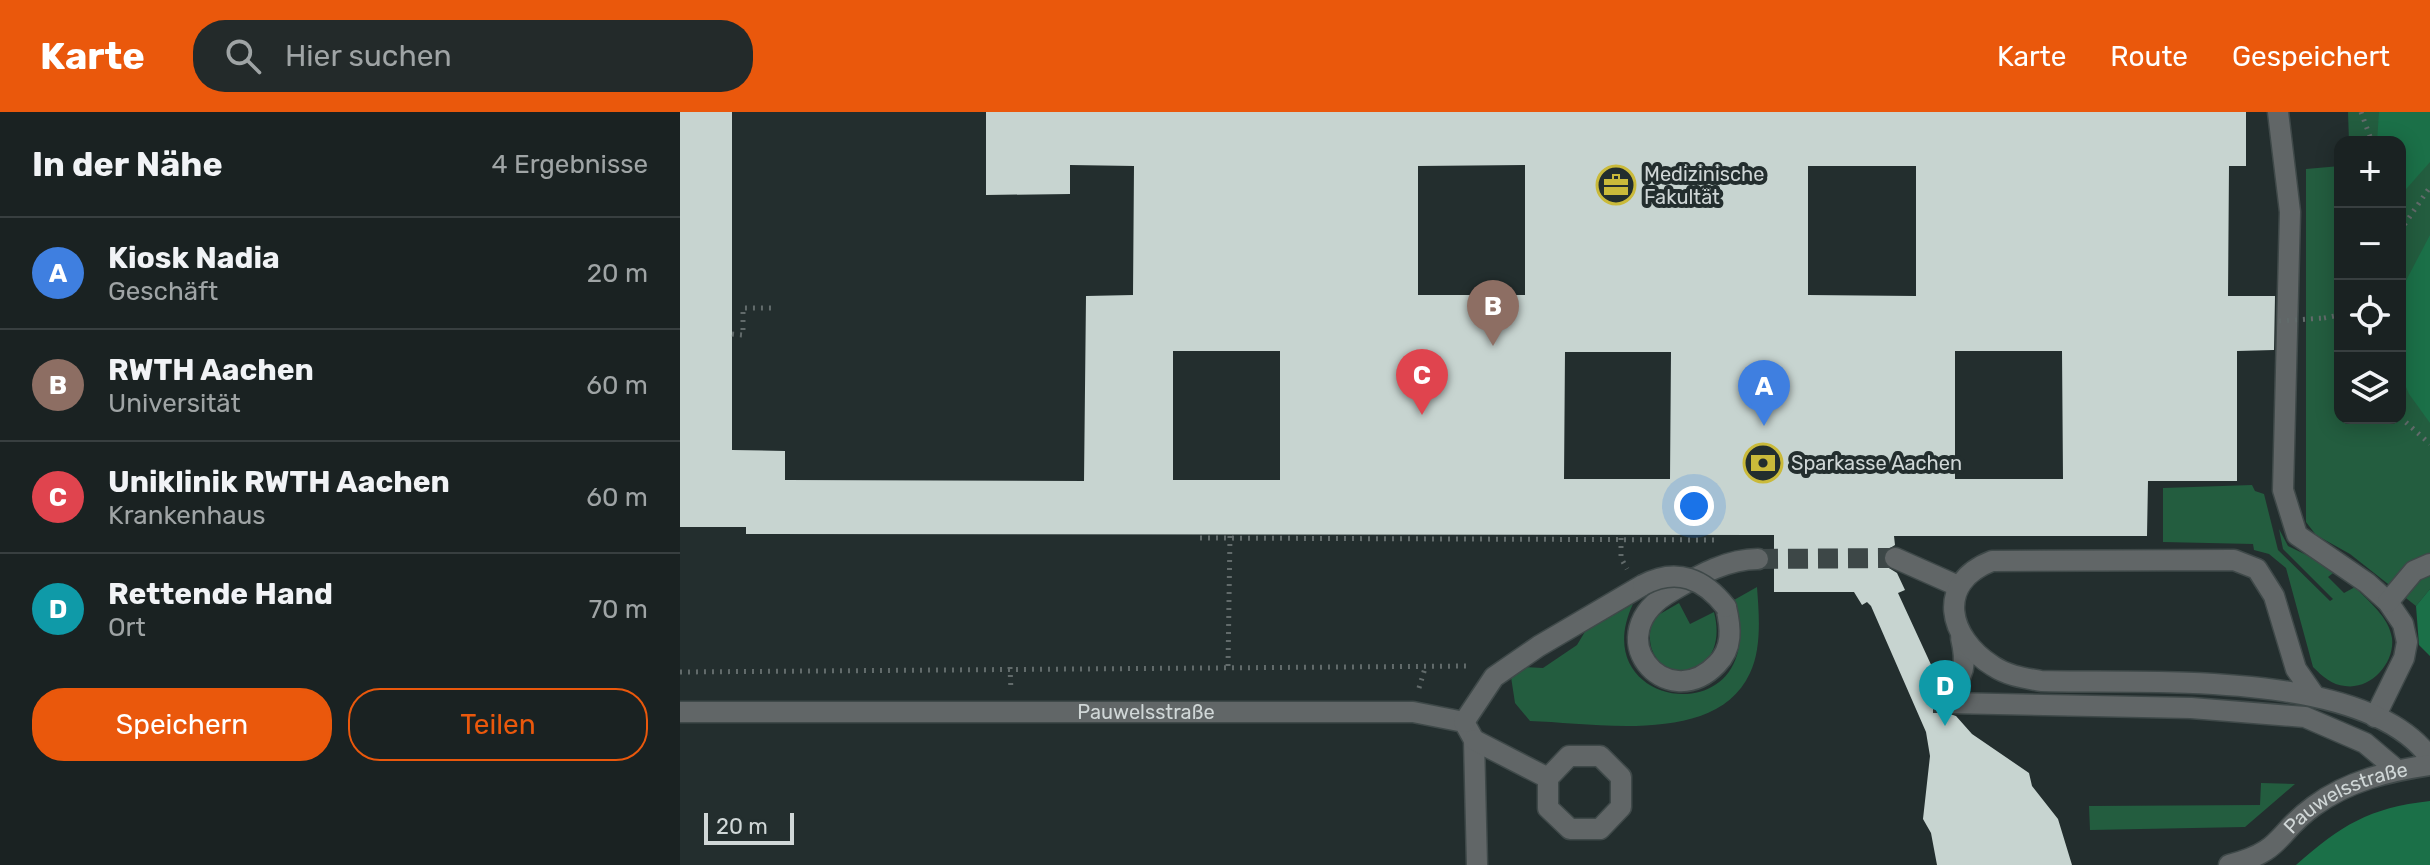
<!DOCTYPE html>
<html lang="de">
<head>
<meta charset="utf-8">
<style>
  :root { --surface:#1a2222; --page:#232a2a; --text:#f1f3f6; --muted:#9fa4a5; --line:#383f40; --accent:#ea580c }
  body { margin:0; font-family:Rubik,sans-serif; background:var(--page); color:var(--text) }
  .controls { position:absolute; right:24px; top:24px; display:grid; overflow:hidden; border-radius:16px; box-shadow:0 4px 20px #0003 }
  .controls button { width:72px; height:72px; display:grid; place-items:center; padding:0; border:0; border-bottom:2px solid var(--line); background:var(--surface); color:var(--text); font:40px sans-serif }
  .scale { position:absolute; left:24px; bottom:20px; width:90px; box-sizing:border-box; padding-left:8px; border:4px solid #d0d7d7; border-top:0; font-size:22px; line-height:28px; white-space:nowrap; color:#d0d7d7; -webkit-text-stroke:6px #232e2e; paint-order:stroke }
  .you { position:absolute; left:1014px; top:394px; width:28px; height:28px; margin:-20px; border:6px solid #fff; border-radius:50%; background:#1a73e8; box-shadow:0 0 0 12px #1a73e833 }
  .badge { display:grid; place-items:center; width:52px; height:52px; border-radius:50%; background:var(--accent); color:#fff; font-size:26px; font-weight:700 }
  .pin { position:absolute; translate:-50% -66px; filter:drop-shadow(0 2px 4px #0008) }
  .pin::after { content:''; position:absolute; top:42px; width:28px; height:24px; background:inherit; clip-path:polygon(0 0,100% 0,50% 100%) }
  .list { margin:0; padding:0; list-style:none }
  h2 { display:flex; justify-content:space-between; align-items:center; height:104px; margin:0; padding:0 32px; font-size:34px }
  h2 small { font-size:26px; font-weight:400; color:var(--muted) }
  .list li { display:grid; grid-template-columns:52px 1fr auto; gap:24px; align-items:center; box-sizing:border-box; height:112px; padding:0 32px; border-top:2px solid var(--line) }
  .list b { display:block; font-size:30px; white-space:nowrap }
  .list p { margin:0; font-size:26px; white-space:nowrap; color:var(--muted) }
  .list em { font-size:26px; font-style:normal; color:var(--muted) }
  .actions { display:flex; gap:16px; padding:24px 32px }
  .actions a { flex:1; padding:18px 0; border:2px solid var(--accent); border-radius:32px; text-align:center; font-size:28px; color:var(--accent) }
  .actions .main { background:var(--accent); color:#fff }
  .icon { flex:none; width:44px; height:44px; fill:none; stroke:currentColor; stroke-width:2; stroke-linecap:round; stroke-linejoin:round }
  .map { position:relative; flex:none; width:1750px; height:753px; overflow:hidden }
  header { display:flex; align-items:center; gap:48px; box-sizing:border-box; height:112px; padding:0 40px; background:var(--accent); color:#fff }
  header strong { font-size:38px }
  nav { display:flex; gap:44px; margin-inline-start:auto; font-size:28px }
  .search { width:560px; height:72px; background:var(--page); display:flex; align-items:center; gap:20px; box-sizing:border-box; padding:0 28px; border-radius:32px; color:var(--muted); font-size:30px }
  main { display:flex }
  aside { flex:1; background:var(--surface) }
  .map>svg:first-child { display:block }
  .green { fill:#235d3f }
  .forest { fill:#1b7048 }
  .building { fill:#c7d4d0; fill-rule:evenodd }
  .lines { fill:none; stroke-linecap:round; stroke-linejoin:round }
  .minor-tunnel { stroke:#3d4747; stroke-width:20; stroke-dasharray:20 10; stroke-linecap:butt }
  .minor-casing { stroke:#3f4949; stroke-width:23 }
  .path { stroke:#626b6b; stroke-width:5; stroke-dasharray:2 6; stroke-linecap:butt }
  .minor { stroke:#616667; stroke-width:20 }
  .minor-bridge-casing { stroke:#3f4949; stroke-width:23; stroke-linecap:butt }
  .path-bridge { stroke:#626b6b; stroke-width:5; stroke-dasharray:2 6; stroke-linecap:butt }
  .minor-bridge { stroke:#616667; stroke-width:20 }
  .labels { text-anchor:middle; stroke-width:8; stroke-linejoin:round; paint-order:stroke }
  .poi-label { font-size:20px; fill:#d0d7d7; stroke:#232e2e; text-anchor:start }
  .street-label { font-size:20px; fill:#d0d7d7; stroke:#232e2e }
</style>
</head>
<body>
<header>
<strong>Karte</strong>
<div class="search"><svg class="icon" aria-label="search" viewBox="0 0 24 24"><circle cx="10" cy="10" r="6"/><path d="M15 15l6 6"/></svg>Hier suchen</div>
<nav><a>Karte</a><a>Route</a><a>Gespeichert</a></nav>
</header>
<main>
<aside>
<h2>In der Nähe<small>4 Ergebnisse</small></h2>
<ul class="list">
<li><span class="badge" style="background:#3f7fe0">A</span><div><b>Kiosk Nadia</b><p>Geschäft</p></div><em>20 m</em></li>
<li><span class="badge" style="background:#8d6e63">B</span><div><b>RWTH Aachen</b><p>Universität</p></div><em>60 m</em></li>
<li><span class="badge" style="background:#e0444e">C</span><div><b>Uniklinik RWTH Aachen</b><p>Krankenhaus</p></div><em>60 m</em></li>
<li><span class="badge" style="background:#0f9aa8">D</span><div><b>Rettende Hand</b><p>Ort</p></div><em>70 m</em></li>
</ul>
<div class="actions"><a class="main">Speichern</a><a>Teilen</a></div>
</aside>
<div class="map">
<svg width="1750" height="753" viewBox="0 0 1750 753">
  <rect width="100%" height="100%" fill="#232e2e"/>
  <path class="green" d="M1668,0H1750V477L1736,494L1670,442L1636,423L1626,410V57L1660,54V306H1720V30H1669Z
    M1572,373L1575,379L1584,382L1598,438L1650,489L1653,487L1603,437L1599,417L1608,434L1657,458L1648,465L1664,481L1675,475C1689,490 1709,505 1712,526C1715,551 1691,578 1665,574C1652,573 1642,564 1633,555L1606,456L1589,442L1574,438L1573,432L1483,430V376Z
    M1077,475C1079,502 1082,536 1070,561C1037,634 915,611 850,609L835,591L831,565L843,555L863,556L897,533L906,518L953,492C910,583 1036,614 1057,543C1062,525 1058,506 1054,488Z
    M999,491L1010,512L1034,500C1054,578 951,576 973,506Z
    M1581,671L1615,672L1565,715L1410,718L1409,694L1580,693Z"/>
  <path class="forest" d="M1699,0H1750V50L1720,84V30H1697Z
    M1750,123V311L1729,282L1720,261V180Z
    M1750,477V544L1739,533L1736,494Z
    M1750,689V753H1616C1662,713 1688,696 1750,689Z"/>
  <path class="building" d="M0,0H52V338L105,339V368L404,369L406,184L453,183L454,54L390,53V82L306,83V0H1566V54H1549L1548,184H1595L1594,238L1557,239V369H1468L1467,424H1214L1215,433L1204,440V453L1217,461L1225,478L1218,481L1259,570L1252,580L1258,598L1276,604L1292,622L1349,661L1352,674L1378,707L1392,753H1257L1251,721L1243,707L1250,644L1246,620L1191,494L1187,490L1182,493L1174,480H1094V423L66,422V415H0ZM845,53V183H738V54ZM1128,54H1236V184L1128,183ZM493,239H600V368H493ZM1275,239H1382L1383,367H1275ZM885,240H991L990,367H884Z"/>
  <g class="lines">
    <path class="minor-tunnel" d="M1078,447L1215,446
      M1253,591H1269"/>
    <g class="minor-casing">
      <g id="minor">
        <path d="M1598,0L1610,100L1603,378L1617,423L1687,471L1708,490L1723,512L1727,530L1724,546L1695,605"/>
        <path d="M1215,446L1278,474"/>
        <path d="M1708,490L1734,459L1750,452"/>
        <path d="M1046,495C1051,516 1053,536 1037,552C986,605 915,522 992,479C1018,464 1046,447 1078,447"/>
        <path d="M1265,583C1285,566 1287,551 1281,526"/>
        <path d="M1634,583L1616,557L1594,484L1577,457L1554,448L1312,449C1255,471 1268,526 1313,554C1328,564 1344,566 1361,569C1462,572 1686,556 1750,646"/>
        <path d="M1269,591L1511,596L1625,605L1685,631L1717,658"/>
        <path id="s1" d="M0,600H733L784,610L794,628L797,753"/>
        <path d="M784,610L814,565L859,534L963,473"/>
        <path d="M794,628L868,666L889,644H920L941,665V695L920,717H890L868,696V666"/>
        <path id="s2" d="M1549,753C1604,739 1595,722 1634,694C1668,669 1709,659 1750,653"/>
      </g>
    </g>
    <path class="path" d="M1681,0L1692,30
      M1720,119L1750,75
      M1644,206L1660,203
      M52,222L63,223V196H91
      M1720,305L1750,332
      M520,426L1035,428
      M941,426V446L947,457
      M548,554L550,423
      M330,555L331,579
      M0,560L791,554
      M739,576L746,553"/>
    <use href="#minor" class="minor"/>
    <g class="minor-bridge-casing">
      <path id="minor-bridge" d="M963,473C997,455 1024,467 1046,495"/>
    </g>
    <path class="path-bridge" d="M1599,209L1644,206"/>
    <use href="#minor-bridge" class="minor-bridge"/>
  </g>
  <defs>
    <g id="office-ring" transform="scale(2)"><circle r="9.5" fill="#232e2e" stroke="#caba3a" stroke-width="1.5"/><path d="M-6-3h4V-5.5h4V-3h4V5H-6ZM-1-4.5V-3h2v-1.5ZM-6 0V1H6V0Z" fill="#caba3a"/></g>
    <g id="bank-ring" transform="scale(2)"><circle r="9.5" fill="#232e2e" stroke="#caba3a" stroke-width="1.5"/><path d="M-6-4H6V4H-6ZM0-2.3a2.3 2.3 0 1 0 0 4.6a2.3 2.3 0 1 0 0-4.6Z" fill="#caba3a"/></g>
  </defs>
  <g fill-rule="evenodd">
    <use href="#office-ring" x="936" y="73"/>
    <use href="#bank-ring" x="1083" y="351"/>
  </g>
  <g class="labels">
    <g class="poi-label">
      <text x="964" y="69">Medizinische<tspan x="964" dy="23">Fakultät</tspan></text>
      <text x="1111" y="358">Sparkasse Aachen</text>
    </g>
    <g class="street-label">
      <text dy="7" stroke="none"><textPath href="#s1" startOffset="466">Pauwelsstraße</textPath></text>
      <text dy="7" stroke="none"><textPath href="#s2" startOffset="138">Pauwelsstraße</textPath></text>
    </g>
  </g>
</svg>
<div class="controls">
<button>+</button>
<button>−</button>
<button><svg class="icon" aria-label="locate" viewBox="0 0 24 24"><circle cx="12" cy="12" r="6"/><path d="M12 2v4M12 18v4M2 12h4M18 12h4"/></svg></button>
<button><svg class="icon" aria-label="layers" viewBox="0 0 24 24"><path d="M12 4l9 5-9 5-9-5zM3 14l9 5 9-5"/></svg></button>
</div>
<div class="scale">20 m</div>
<div class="you"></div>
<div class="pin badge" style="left:1084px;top:314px;background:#3f7fe0">A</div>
<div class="pin badge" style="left:813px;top:234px;background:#8d6e63">B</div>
<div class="pin badge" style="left:742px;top:303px;background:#e0444e">C</div>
<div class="pin badge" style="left:1265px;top:614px;background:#0f9aa8">D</div>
</div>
</main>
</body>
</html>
